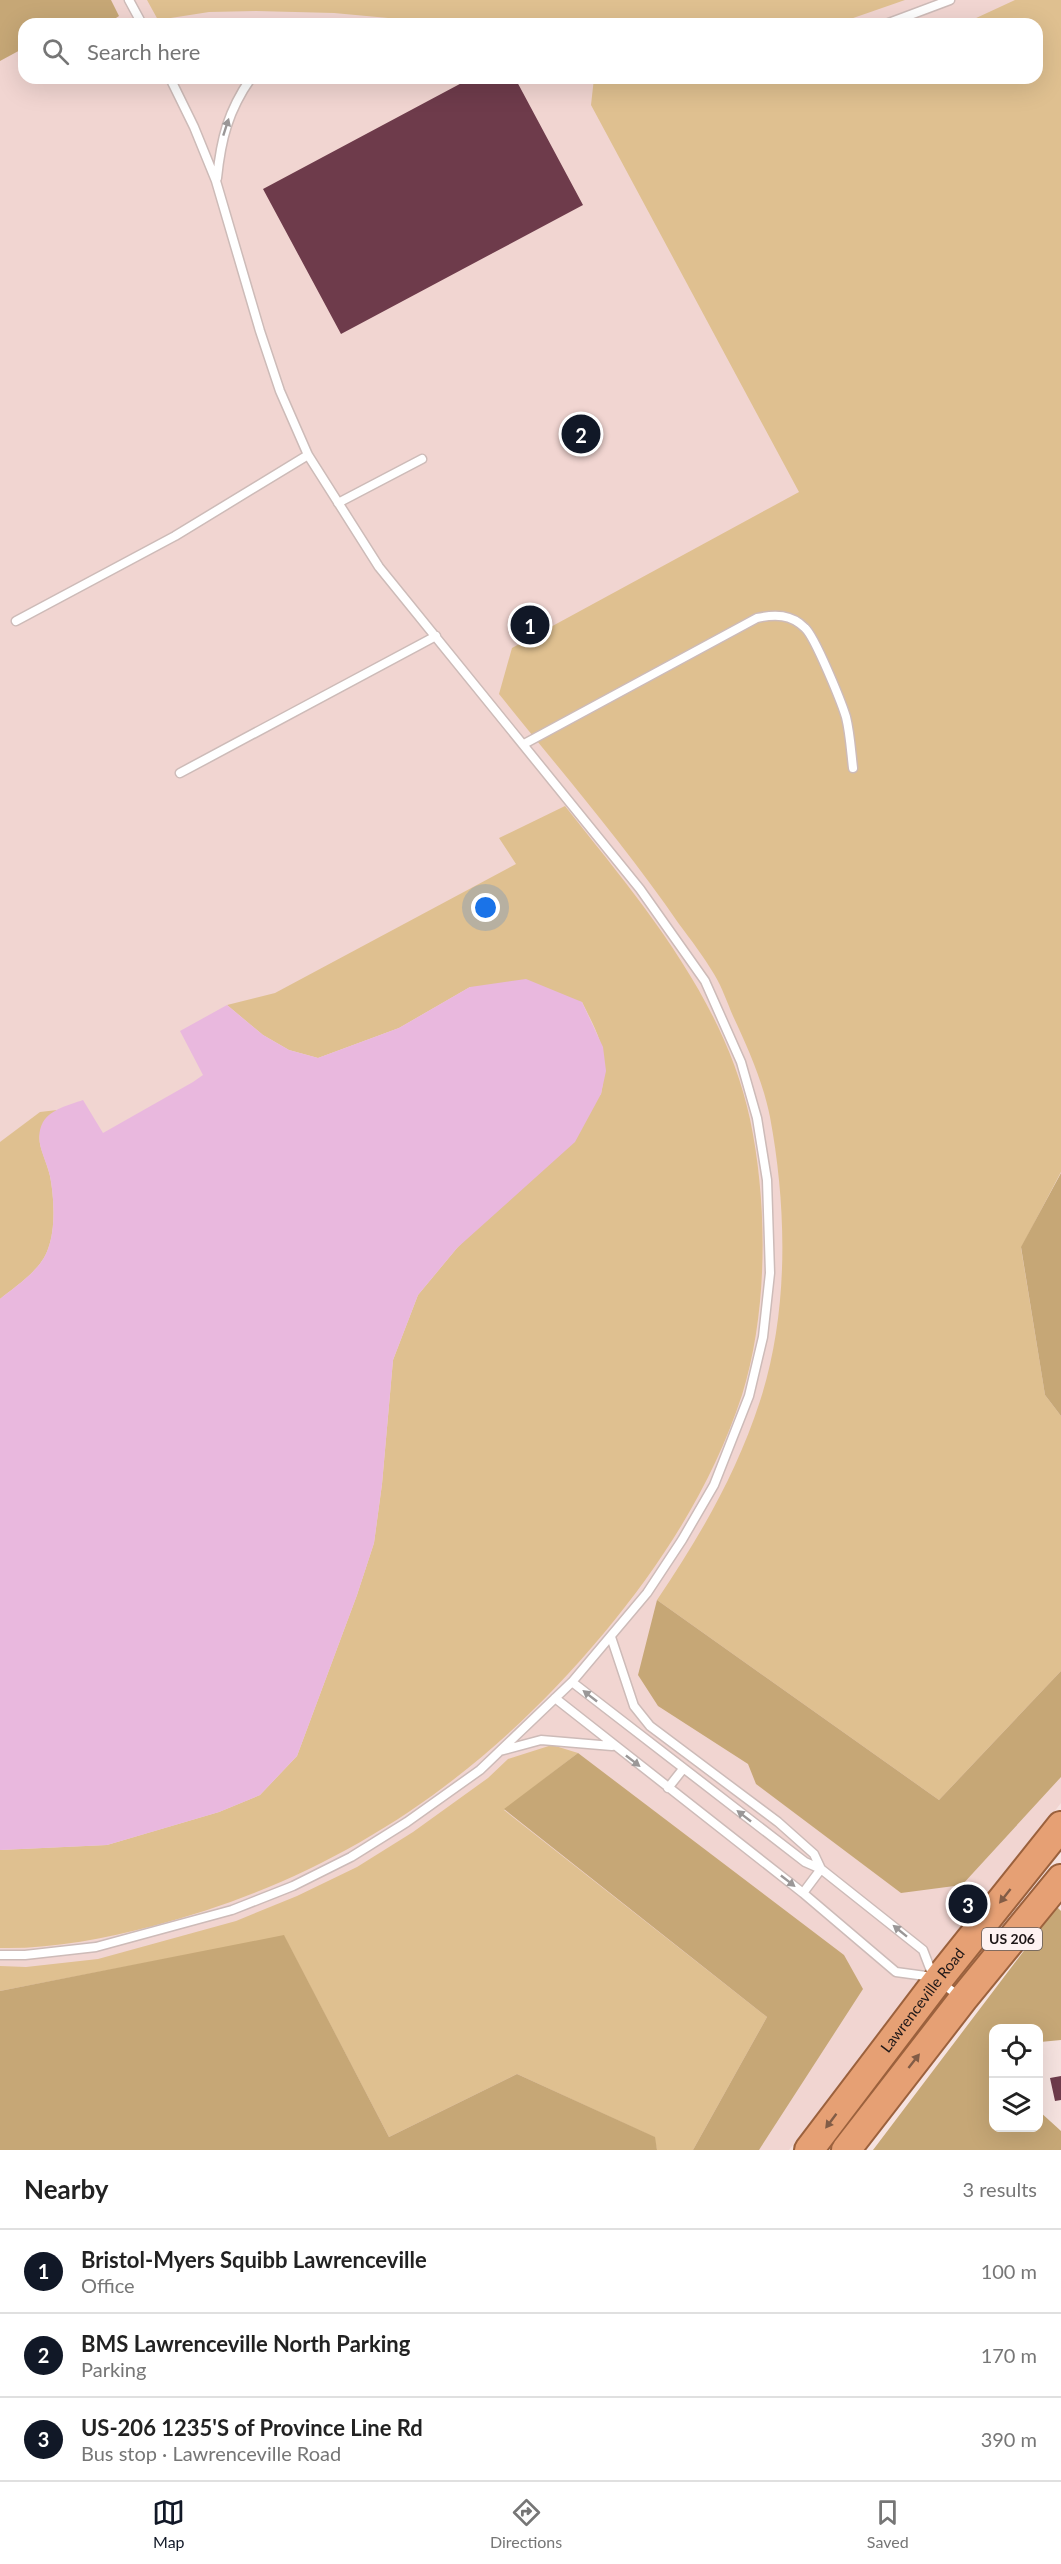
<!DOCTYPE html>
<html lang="en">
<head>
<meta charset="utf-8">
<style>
  :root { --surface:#fff; --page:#f2f2f2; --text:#222; --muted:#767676; --line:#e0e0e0; --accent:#111827 }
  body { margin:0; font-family:Lato,sans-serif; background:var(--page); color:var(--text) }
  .controls { position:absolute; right:18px; bottom:18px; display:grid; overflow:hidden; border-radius:12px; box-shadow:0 6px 24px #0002 }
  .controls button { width:54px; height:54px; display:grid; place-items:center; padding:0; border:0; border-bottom:2px solid var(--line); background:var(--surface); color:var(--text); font:30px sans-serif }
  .you { position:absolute; left:486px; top:908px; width:21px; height:21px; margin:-15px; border:4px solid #fff; border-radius:50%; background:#1a73e8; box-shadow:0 0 0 9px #1a73e833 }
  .badge { display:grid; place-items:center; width:39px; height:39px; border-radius:50%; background:var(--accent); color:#fff; font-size:20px; font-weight:700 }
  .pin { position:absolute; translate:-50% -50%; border:3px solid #fff; box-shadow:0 2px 6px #0006 }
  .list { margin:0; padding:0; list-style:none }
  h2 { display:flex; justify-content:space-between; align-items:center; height:78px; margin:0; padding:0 24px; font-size:26px }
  h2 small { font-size:20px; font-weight:400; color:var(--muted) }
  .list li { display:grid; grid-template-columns:39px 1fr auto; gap:18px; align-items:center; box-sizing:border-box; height:84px; padding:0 24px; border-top:2px solid var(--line) }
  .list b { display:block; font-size:22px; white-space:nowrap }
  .list p { margin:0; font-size:20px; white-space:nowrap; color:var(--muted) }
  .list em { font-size:20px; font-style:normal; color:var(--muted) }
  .icon { flex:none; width:33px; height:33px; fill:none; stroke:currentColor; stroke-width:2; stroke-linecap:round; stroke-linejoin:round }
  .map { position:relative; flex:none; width:1061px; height:2150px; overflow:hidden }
  .search { position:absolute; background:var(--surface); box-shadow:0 6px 24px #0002; left:18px; right:18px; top:18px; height:66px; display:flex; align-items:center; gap:15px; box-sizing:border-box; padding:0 21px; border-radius:18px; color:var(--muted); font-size:22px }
  .sheet { height:330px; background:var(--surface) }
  nav { display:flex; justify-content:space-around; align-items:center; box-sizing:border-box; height:84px; border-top:2px solid var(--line); background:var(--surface); font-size:16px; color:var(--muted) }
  nav a { display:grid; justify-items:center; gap:3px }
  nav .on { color:var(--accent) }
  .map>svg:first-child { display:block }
  .built { fill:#f1d5d1; fill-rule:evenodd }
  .green { fill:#dfc090 }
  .forest { fill:#c6a776 }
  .water { fill:#e9b8de }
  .building { fill:#6e3b4b }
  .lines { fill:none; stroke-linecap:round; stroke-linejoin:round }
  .service-casing { stroke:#cdbbb8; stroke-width:11 }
  .trunk-casing { stroke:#9b613d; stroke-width:32 }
  .service { stroke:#fff; stroke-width:8 }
  .trunk { stroke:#e6a074; stroke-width:28 }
  .oneway { fill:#9a9797 }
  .oneway2 { fill:#825c46 }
  .labels { text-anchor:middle; stroke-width:6; stroke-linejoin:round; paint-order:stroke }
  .shield { fill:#fef2f1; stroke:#615958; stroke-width:1.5 }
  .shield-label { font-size:14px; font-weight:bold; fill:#1e1717 }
  .street-label { font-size:15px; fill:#1e1717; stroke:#fef2f1 }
</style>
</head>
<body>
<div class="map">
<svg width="1061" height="2150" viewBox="0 0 1061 2150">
  <rect width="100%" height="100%" fill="#f6e3e0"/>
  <path class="built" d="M0,0H1061V1172L1021,1248L1045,1395L1061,1416V1803L789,2150H0ZM24,24H1037V78H24Z"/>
  <path class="green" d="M147,0H905L836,24H453L334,13L256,11L209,12L158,20Z
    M1015,0H1061V1172L1021,1248L1045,1395L1061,1416V1671L939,1800L657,1600C700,1536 736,1475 760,1401C789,1312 787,1208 770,1117C763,1082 748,1048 733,1016C727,1002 722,987 714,974C704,957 691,940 679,924C624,844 560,770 499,694L512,648L799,492L591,105L594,78H1037V24H955L974,19Z
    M565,806C640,901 724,998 750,1119C768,1204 768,1312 742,1395C713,1484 663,1562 604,1633C481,1780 339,1877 153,1926C102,1939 52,1949 0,1948V1850L107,1845L219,1812L260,1795L297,1756L357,1595L374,1543L382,1484L393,1360L418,1295L457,1248L601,1094C609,1053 600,1038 582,1002L470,987L399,1028L318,1058L289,1050L263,1035L227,1005L275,993L516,864L499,838Z
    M57,1110C28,1137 42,1144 50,1176C54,1197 56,1228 48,1249C41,1270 16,1286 0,1299V1142L40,1112Z
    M552,1745L578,1753L504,1810L767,2017L693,2150H657L654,2137L517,2074L389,2137L284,1936L0,1991V1966L26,1967L98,1959L236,1921L297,1896L357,1867L413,1832L488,1778L508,1759Z"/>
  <path class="forest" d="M0,0H111L119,16L107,24H24V48L0,61Z
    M1061,1173V1416L1045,1395L1021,1247Z
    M657,1600L939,1800L1061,1671V1777L962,1885L901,1893L756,1784L748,1764L658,1706L638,1675Z
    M578,1753L844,1955L863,1989L759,2150H693L767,2017L504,1809Z
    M1057,1907L1061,1911V2040L1040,2042L1039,2046L1038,2028H994V2128H1038L1039,2111L1061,2131V2150H873Z
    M284,1935L389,2137L517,2074L655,2137L657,2150H0V1991Z"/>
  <path class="water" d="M526,979L582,1002L603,1047L606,1071L601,1094L575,1142L457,1248L418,1295L393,1360L382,1484L374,1543L357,1595L297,1756L260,1795L219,1812L107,1845L0,1850V1299C16,1286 41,1270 48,1249C56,1228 54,1197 50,1176C46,1158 33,1141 43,1122C51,1109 69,1105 83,1100L103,1133L193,1082L203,1075L180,1031L227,1005L263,1035L289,1050L318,1058L399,1028L470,987Z"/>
  <path class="building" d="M471,78H515L583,205L341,334L263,189Z
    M1061,2076V2100L1055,2101L1050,2078Z"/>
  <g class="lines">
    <g class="service-casing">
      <path id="service" d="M129,0L142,24
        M886,24L950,0
        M217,178C221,139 228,111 251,78
        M338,503L422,459
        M16,621L175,536L308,455
        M524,744L757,618C775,614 791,614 805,628C815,637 841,701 846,717C850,733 851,751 853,768
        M180,773L436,636
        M611,1637L634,1706L650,1726L778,1822L814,1854L821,1869L803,1893
        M572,1682L805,1862L821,1869L923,1950L933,1976
        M555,1698L803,1893L896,1972L933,1977L959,1996
        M500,1751L541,1740L612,1746
        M668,1788L683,1769
        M0,1955H25L96,1947L232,1910L293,1886L351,1857L407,1822L480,1770L572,1682L647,1593L682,1540L714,1485L749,1396L763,1337L770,1273L767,1180L757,1118L741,1062L705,981L640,889L379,567L308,455L280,391L260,331L216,181L194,127L170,78"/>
    </g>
    <g class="trunk-casing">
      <g id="trunk">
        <path id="s1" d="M809,2150L938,1980L1061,1826"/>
        <path d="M846,2150L963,1999L1061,1879"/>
      </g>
    </g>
    <use href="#service" class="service"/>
    <use href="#trunk" class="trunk"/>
  </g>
  <defs><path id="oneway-solid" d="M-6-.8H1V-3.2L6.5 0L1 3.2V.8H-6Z" transform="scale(1.5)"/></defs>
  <g class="oneway">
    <use href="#oneway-solid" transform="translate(226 127) rotate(-72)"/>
    <use href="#oneway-solid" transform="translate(590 1696) rotate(-142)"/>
    <use href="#oneway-solid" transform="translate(633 1761) rotate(38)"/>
    <use href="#oneway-solid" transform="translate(744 1816) rotate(-142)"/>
    <use href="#oneway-solid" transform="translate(788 1881) rotate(38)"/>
    <use href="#oneway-solid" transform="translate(900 1931) rotate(-141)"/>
  </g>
  <g class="oneway2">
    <use href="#oneway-solid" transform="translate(1005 1896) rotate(128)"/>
    <use href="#oneway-solid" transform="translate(914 2061) rotate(-52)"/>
    <use href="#oneway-solid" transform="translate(831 2121) rotate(127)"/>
  </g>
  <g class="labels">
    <rect class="shield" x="982" y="1928" width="60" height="22" rx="4.5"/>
    <g class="shield-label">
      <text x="1012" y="1944">US 206</text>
    </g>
    <g class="street-label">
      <text dy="5" stroke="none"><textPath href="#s1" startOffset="188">Lawrenceville Road</textPath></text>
    </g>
  </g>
</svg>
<div class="controls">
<button><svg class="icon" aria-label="locate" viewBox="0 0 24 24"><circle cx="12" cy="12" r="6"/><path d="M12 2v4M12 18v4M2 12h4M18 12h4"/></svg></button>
<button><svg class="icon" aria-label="layers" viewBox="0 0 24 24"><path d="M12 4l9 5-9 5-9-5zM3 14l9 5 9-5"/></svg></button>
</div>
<div class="you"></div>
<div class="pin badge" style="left:530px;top:625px">1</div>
<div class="pin badge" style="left:581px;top:434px">2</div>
<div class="pin badge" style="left:968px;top:1904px">3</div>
<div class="search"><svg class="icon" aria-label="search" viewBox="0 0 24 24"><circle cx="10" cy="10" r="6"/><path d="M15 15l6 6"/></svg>Search here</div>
</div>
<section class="sheet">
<h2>Nearby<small>3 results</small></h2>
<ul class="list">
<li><span class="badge">1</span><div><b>Bristol-Myers Squibb Lawrenceville</b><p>Office</p></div><em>100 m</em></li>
<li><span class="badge">2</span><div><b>BMS Lawrenceville North Parking</b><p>Parking</p></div><em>170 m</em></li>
<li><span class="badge">3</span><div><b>US-206 1235'S of Province Line Rd</b><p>Bus stop · Lawrenceville Road</p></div><em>390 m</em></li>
</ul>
</section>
<nav>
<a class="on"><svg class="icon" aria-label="map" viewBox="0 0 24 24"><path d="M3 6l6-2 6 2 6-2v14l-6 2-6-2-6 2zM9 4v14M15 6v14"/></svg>Map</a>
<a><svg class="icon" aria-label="directions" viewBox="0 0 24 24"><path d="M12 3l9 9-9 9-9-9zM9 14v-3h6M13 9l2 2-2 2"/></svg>Directions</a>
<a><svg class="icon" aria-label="saved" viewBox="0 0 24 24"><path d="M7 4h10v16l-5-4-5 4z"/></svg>Saved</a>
</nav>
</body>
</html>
